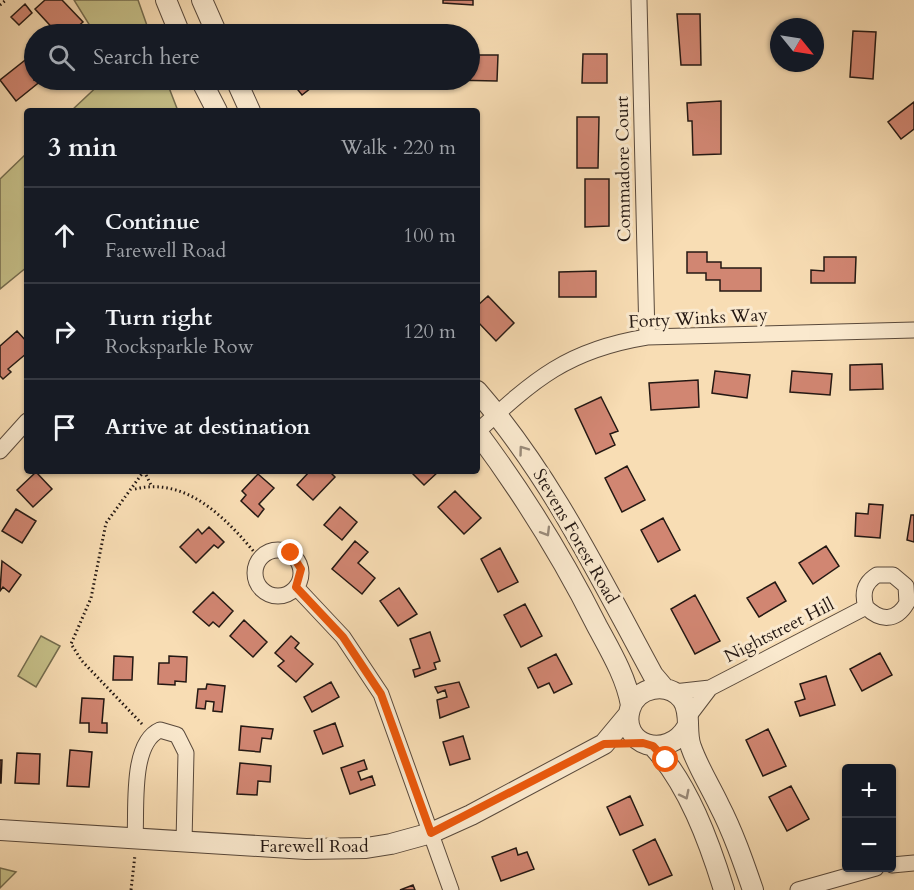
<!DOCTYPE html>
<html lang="en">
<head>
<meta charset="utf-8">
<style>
  :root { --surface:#171b24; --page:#242831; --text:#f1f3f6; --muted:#9ea1a6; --line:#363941 }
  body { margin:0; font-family:Cardo,serif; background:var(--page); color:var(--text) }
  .controls { position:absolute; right:18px; bottom:18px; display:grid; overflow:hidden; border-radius:6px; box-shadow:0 2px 4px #0004 }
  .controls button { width:54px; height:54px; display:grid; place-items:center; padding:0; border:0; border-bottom:2px solid var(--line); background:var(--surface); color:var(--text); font:30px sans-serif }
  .compass { position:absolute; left:770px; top:18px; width:54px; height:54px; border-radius:50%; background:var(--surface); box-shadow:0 2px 4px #0004; rotate:120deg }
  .stop { position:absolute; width:18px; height:18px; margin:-14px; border:4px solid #ea580c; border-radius:50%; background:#fff }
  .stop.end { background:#ea580c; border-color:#fff; box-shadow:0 2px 6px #0008 }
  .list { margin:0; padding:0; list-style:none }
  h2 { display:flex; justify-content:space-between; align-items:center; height:78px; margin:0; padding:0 24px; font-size:26px }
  h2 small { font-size:20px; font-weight:400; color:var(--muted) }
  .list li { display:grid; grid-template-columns:39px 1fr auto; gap:18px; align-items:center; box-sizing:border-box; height:96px; padding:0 24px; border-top:2px solid var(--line) }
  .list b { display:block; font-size:22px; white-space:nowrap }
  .list p { margin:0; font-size:20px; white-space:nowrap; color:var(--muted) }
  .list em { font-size:20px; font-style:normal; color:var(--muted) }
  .icon { flex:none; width:33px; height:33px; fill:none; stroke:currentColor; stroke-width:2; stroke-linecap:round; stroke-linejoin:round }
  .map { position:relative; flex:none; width:914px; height:890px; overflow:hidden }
  .search { position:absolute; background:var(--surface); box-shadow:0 2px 4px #0004; left:24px; top:24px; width:456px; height:66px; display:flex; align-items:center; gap:15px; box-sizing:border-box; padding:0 21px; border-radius:33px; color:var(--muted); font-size:22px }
  .panel { position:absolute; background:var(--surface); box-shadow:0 2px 4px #0004; left:24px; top:108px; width:456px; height:366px; border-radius:6px }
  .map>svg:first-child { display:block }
  .green { fill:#c5bf88; stroke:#746c4e; stroke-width:1.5 }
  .building { fill:#d18672; stroke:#241813; stroke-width:1.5 }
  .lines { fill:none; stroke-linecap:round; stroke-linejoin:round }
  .minor-casing { stroke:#59493b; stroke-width:17 }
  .tertiary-casing { stroke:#59493b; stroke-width:22 }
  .path { stroke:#241813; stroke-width:3; stroke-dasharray:1.5 3; stroke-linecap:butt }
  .minor { stroke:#fae9ce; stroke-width:15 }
  .tertiary { stroke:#fae9ce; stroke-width:20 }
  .oneway { stroke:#9a8b7a }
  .route { stroke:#ea580c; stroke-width:8 }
  .labels { text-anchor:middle; stroke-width:6; stroke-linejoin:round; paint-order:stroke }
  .street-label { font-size:18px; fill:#241813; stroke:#fae9ce }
</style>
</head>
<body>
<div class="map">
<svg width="914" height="890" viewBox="0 0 914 890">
  <rect width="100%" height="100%" fill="#f8ddb4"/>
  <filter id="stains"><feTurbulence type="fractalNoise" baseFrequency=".00333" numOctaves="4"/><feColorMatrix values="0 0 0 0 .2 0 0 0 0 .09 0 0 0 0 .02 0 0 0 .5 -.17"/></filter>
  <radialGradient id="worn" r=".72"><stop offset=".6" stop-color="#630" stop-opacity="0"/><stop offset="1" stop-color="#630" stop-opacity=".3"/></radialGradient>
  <path class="green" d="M74,0H138L150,34H95Z
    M104,80H166L178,111H71Z
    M27,153V267L0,289V179Z
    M41,636L60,646L36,687L18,676Z
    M0,868L16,872L0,888Z"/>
  <path class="building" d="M45,0H62L83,22L69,34H58L35,9Z
    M443,0H473V5L443,3Z
    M25,4L32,13L19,25L11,17Z
    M677,14H700L701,65H681Z
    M853,31L876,32L873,79L850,77Z
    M583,54H607V83H582Z
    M470,55H498L497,81L449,80H470Z
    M29,57L34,63V80H42L16,101L0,80Z
    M290,80H313L316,84L302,95Z
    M721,101V154L693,155L692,121H688L687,103Z
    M914,102V129L901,139L888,122Z
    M577,117H599L598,168H577Z
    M585,179H609V226L585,227Z
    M687,252H707V262H721V268H761V291H720V280H706V273H687Z
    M824,257H856L855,283H811V270L824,271Z
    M596,271V297H559V272Z
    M488,296L514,323L496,341L477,321V306Z
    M17,331L27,342V353L8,369L11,372L3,379L0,376V346Z
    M882,364L883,389L850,390V365Z
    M715,371L750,375L747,398L712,393Z
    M792,371L832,374L830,395L790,392Z
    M698,380L699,407L651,410L649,383Z
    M601,397L618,431L610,434L615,445L596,454L575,409Z
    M627,466L645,500L622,512L605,478Z
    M310,471H329L335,477L313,500L297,485Z
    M410,471H439L424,485Z
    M36,472L52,489L33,507L17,490Z
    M258,474L274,488L259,504L264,509L258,517L241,501L246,495L242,491Z
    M455,491L481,518L464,534L438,507Z
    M869,504L883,505L880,538L855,536L856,513L868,514Z
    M340,507L357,522L342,540L324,525Z
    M16,509L36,521L22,543L2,531Z
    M911,515H914V542L907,540Z
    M663,518L680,550L658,562L641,530Z
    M209,527L224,542L218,548L214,545L196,563L180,547L198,529L202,534Z
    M355,541L368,552L358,563L375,578L362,594L332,569Z
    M826,546L839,566L813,584L799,563Z
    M500,548L518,582L498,592L481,559Z
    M2,561L21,575L9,592L3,587L0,591Z
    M775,582L786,601L759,617L747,598Z
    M399,588L417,614L398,626L380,601Z
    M213,592L233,611L219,627L213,622L209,626L193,612Z
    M695,595L720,641L695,654L671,609Z
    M525,604L542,636L521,647L504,615Z
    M244,620L267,642L253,657L230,636Z
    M430,632L440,661L434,663L436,669L415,677L413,670L420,668L410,639Z
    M291,636L299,643L295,648L313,664L296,682L278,666L284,661L275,653Z
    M880,653L892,675L862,691L850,669Z
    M556,654L572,684L554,693L549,683L538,688L528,668Z
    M114,656L133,657L132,680H113Z
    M169,656L187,657L186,682L175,681V685L158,684L159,663H169Z
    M826,676L835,705L800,716L795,702L805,699L800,684Z
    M331,682L339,697L312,712L304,697Z
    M459,682L469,707L440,718L437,700L447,697L445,690L438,693L435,687Z
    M207,684L225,686L222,712L213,711L214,702L206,701L205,709L196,708L198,689H206Z
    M82,698L104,699L102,723H107V733L89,732V723H80Z
    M335,723L343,746L323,754L314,731Z
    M241,726L273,729L271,739L262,738L260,752L239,750Z
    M768,729L786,766L763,776L746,740Z
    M463,736L470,759L450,765L443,742Z
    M70,750L92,752L89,787L67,786Z
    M17,753L40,754L39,784L15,783Z
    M0,760H2L1,783H0Z
    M364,760L367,769L358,772L361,780L372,776L375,785L350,794L341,768Z
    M240,763L271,766L270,782L258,781L257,795L237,794Z
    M791,786L809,819L787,831L769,797Z
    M630,796L643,825L620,835L607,807Z
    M655,839L672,875L649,885L633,850Z
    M516,848L518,855L527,852L534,869L501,881L492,857Z
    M413,885L415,890H400Z"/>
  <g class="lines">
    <g class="minor-casing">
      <path id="minor" d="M639,0L647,337
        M477,432C535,379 567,350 647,337L914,330
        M0,451L27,421
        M255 573a23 23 0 1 1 46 0a23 23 0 1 1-46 0Z
        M296,587L343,637L381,694L451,890
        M710,688L866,607C880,621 896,622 907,603L906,586L893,575H877C864,583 862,594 866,607
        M674,692L710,688L688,717
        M135,838C137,809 130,743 160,730L177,735L186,753L184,842
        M892,865L914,863
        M798,890L876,868"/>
    </g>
    <g class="tertiary-casing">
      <path id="tertiary" d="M166,0L180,34
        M202,0L217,34
        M201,80L217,111
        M236,80L250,111
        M477,391C551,476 599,576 653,675L664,688
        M477,432C524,495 562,556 597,626C611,652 626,677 631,705
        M687,727C667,761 619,745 630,709C637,687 667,681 682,699C692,712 685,732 691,747C698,767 710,786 719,805C733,832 743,861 753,890
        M653,746C688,784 709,841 724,890
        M0,830L306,849L366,848L391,844L431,833L471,815L604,744L629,714"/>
    </g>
    <path class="path" d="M0,5L6,0
      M144,471L151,485
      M135,489C188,476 229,521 259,558
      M142,724L82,661L71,644L91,598L106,523L144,471
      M131,890L135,855"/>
    <use href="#minor" class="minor"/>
    <use href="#tertiary" class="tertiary"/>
  </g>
  <defs><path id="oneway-chevron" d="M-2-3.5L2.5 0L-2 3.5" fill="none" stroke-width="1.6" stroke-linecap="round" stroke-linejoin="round" transform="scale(1.5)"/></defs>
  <g class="oneway">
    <use href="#oneway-chevron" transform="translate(523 450) rotate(-126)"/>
    <use href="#oneway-chevron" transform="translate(546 532) rotate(59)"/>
    <use href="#oneway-chevron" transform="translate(685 795) rotate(63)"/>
  </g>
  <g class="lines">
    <path class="route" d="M291,553L301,569L296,587L343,637L381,694L431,833L604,744L643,743L653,746L666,760"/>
  </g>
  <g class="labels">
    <g class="street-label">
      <text transform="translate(623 169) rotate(-91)" y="6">Commadore Court</text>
      <text transform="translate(698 318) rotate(-3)" y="6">Forty Winks Way</text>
      <text transform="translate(576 536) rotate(60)" y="6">Stevens Forest Road</text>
      <text transform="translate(779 630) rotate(-27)" y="6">Nightstreet Hill</text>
      <text x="314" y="852">Farewell Road</text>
    </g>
  </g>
  <rect width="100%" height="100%" filter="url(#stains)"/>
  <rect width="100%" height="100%" fill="url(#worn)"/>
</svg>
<div class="controls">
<button>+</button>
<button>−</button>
</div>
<svg class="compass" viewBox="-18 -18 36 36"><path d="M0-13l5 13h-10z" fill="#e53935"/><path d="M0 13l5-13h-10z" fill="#9ea1a6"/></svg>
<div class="stop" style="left:666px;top:760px"></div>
<div class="stop end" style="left:291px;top:553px"></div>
<div class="search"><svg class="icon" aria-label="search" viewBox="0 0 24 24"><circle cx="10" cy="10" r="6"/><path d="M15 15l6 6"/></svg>Search here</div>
<section class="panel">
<h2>3 min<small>Walk · 220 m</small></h2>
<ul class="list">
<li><svg class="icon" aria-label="ahead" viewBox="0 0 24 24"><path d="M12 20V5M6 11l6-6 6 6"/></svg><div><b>Continue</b><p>Farewell Road</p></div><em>100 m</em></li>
<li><svg class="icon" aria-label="right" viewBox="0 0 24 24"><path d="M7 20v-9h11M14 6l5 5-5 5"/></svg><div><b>Turn right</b><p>Rocksparkle Row</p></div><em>120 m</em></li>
<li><svg class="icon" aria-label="arrive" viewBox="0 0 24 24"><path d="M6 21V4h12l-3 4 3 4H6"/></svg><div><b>Arrive at destination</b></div></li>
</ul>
</section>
</div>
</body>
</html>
